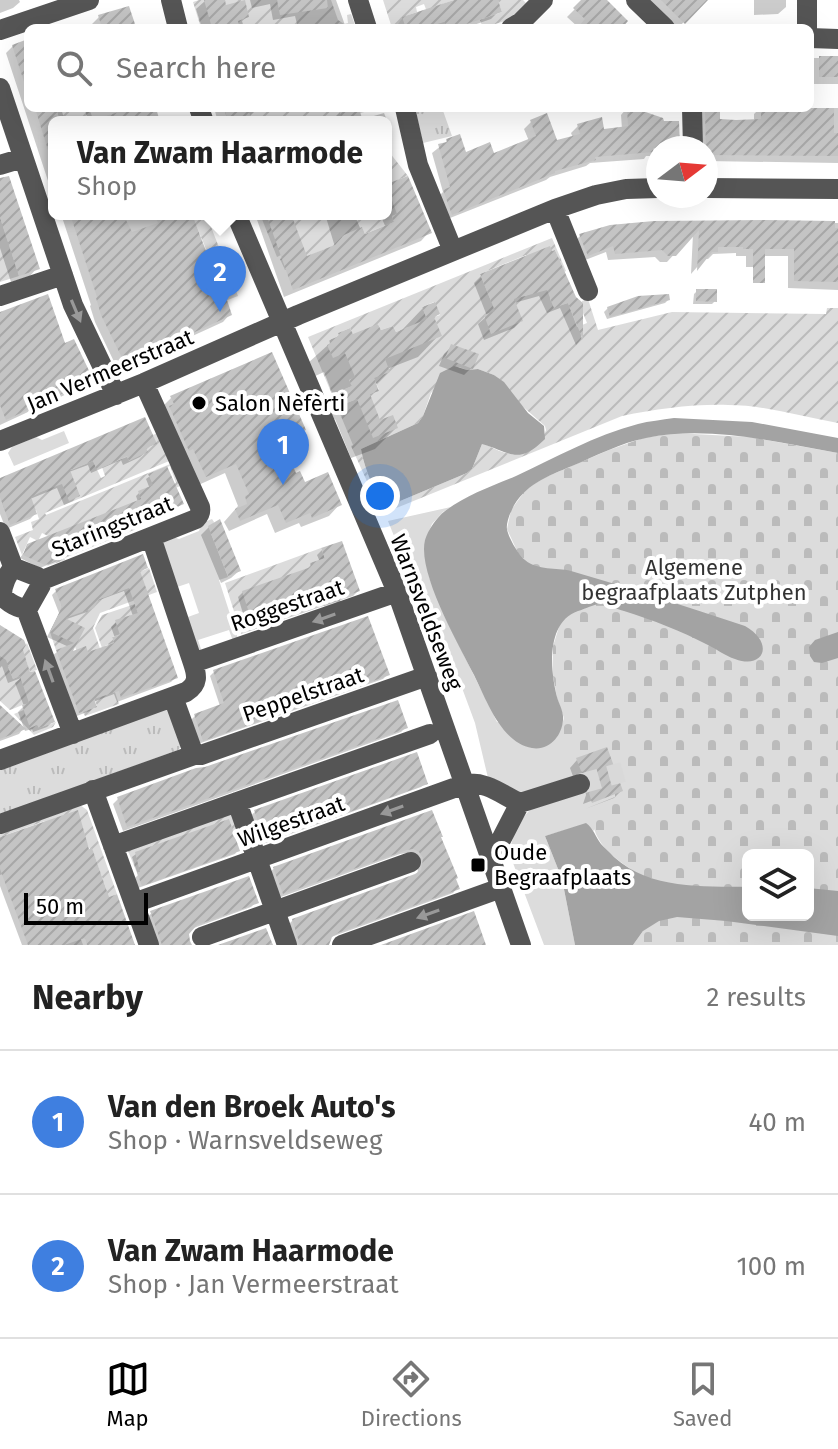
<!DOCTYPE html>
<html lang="en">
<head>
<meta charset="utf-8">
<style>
  :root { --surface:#fff; --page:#f6f6f6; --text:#222; --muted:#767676; --line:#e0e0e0; --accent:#000 }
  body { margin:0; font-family:"Fira Sans",sans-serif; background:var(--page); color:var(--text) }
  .controls { position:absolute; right:24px; bottom:24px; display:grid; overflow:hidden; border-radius:12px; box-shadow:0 8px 32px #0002 }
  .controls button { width:72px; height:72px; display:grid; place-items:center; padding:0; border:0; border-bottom:2px solid var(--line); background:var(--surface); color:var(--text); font:40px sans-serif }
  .compass { position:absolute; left:646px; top:136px; width:72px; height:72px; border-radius:50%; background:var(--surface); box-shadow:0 8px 32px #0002; rotate:74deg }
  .scale { position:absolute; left:24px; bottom:20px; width:124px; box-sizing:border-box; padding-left:8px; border:4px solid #000; border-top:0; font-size:22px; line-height:28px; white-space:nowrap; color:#000; -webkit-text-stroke:6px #fff; paint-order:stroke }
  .you { position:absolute; left:380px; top:496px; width:28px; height:28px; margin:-20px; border:6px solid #fff; border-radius:50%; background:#1a73e8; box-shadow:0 0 0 12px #1a73e833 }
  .badge { display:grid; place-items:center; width:52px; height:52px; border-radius:50%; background:var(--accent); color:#fff; font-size:26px; font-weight:700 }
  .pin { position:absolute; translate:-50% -66px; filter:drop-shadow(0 2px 4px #0008) }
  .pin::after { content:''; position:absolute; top:42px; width:28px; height:24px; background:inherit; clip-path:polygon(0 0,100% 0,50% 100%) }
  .popup { position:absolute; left:48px; top:116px; width:344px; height:104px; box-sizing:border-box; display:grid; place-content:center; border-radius:12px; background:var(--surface); filter:drop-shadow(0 2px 6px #0005); font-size:26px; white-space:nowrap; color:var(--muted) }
  .popup b { font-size:30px; color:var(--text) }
  .popup::after { content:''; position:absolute; left:50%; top:100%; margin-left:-16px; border:16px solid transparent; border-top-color:var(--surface) }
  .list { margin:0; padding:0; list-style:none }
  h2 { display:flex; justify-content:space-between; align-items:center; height:104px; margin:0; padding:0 32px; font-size:34px }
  h2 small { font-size:26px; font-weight:400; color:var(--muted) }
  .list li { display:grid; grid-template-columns:52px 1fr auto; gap:24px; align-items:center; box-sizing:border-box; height:144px; padding:0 32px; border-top:2px solid var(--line) }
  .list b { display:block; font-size:30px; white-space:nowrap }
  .list p { margin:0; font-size:26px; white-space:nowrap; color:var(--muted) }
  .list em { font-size:26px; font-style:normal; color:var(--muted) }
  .icon { flex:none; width:44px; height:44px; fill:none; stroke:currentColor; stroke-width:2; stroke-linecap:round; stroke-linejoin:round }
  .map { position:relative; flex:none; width:838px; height:945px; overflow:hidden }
  .search { position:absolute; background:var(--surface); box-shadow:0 8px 32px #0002; left:24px; right:24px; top:24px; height:88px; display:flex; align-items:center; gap:20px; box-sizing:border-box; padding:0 28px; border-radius:12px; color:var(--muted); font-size:30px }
  .sheet { height:392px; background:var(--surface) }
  nav { display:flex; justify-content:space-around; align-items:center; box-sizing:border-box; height:112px; border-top:2px solid var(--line); background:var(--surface); font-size:22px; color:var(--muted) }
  nav a { display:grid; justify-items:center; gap:4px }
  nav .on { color:var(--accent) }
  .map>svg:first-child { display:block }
  .grass { fill:#dcdcdc }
  .cemetery { fill:url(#cemetery-stones); fill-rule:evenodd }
  .park { fill:url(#park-tufts) }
  .garden { fill:url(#garden-furrows); fill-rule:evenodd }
  .water { fill:#a3a3a3 }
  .shadow { fill:#0003; fill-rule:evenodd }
  .building { fill:url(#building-hatch); fill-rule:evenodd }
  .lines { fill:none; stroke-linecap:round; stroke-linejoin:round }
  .minor-tunnel { stroke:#d9d9d9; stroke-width:20; stroke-dasharray:20 10; stroke-linecap:butt }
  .minor { stroke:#555; stroke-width:20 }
  .oneway { fill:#999 }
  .poi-dot { fill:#000; stroke:#fff; stroke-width:3 }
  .labels { text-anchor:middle; stroke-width:8; stroke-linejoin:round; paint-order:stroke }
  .street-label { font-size:22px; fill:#000; stroke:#fff }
  .poi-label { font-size:22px; fill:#000; stroke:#fff; text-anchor:start }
  .park-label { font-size:22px; fill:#333; stroke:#fff }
</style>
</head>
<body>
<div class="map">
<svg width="838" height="945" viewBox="0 0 838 945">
  <defs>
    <pattern id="cemetery-stones" width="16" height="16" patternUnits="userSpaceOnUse" patternTransform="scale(2)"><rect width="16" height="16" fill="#dcdcdc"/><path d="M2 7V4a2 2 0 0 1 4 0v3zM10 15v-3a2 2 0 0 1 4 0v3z" fill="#bbb"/></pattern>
    <pattern id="park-tufts" width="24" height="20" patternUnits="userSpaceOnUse" patternTransform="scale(2)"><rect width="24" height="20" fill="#dcdcdc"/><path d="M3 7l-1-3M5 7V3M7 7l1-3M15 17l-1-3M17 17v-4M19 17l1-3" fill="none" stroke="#bbb"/></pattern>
    <pattern id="garden-furrows" width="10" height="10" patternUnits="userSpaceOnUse" patternTransform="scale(2)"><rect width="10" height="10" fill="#dcdcdc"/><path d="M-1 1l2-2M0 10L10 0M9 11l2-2" fill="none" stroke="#bbb"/></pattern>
    <pattern id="building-hatch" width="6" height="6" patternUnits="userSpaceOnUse" patternTransform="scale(2)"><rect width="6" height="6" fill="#c4c4c4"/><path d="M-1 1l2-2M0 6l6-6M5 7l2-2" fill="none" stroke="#a7a7a7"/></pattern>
  </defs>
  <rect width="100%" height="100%" fill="#fff"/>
  <path class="grass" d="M64,431L69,443L14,466L8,453L12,447L36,437L42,440Z
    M838,453L612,764L521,794L488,778L475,723L455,669L416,591L388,521L451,507L443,512L432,524L425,541L429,577L444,615L497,722L560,731Z
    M212,519L214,522L211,534L228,577L219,580L239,642L234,644L229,630L198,640L203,655L197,656L185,618L199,613L189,583L174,588L163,542L170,536L179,539L199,531L202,523Z
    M617,780L594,831L586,824L545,836L562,879L575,945H544L510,855C510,839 521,815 535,806Z"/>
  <path class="cemetery" d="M675,433L750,437L838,453V945H633L643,931L635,872C622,863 606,853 598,838C591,827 595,813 592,801C585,776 573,753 560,731L564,718L557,698L553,676V646L559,627L526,562L518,553L507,529L511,510L527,488L546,477L609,450L643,438ZM748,855H808V915H748Z"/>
  <path class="park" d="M415,108H442L452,136L423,143Z
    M166,709L169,711L181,747L178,750L0,815V767Z"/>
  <path class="garden" d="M199,0H331L338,20L344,24L348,23L347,15L351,14L356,28H201L193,2Z
    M383,0H454L434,7L442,16L446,28H433L424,4L416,7L417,12L403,17L406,28H392Z
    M490,0H523L526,3L511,19L483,28L480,20L502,12L498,1L491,3Z
    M56,108H89L94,122H60Z
    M224,108H377L332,122H228Z
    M386,148L408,176L387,184L398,214L392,216L394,222L365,234L362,228L342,237L347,253L325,249L304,258L306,262L285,270L280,259L282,258L281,255L277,257L260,214H386Z
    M191,214H206L238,296L225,301L204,244Z
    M0,217L19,276L0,282Z
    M552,238L566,271L564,272L555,250L552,251L550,299L554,307L568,303L577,327L587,323L583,313L582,301L588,299L598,330L672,312L826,314L827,308H838V423C802,417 765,405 728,405C692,404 657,409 622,416L384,513L381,512L351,446L353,445L308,337ZM526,255L537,281L543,289L525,296L506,295L491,301L480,274ZM434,302L440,315L434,317L385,359L374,378L379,390L370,394L360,405L357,399L344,404L339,392L352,386L349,380L362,375L345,353L328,345L330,344L329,340L339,336L338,333L350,328L356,341L378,324L381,330L393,326L396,332L408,327L409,329L427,319L422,307ZM459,367L467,370L478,369L494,375L503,382L521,405L545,426L546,430L541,442C517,458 510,457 485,444H482L472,469L467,473L393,504L385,505C375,495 363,464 361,449L418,423L423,416L431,393Z
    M161,431L174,459L45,513L46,515L175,462L185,484L173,489L171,485L176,483L170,466L164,468L167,475L142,501L59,544L65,560L47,566L55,549L50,537L42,533L38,541L30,537L22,555L15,537L33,530L31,522L39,519L36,510L5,511L1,499C16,493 33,496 48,489L45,481L93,461L101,478L105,476L102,467L127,457L129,461L147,448L156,444L153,435Z
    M321,548L342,605L326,611L319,592L237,621L225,583Z
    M149,568L157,592L100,613L93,628L119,704L85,716L83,712L97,706L74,644L56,650L50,632L62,607L61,603Z
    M135,604L142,626L112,637L114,642L105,646L107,662L95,628L102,615Z
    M27,643L37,670L30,672L26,660L8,667L13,679L20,676L39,728L56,722L53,727L34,735L14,714L26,709L25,704L10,710L0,701V656L18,658Z
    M80,805L87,810L117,894L99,901L90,937L85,939L83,932L75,922L83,945H47L18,868L0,875V855L45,821L0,837V834ZM87,844L90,849H92L107,891L77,854Z
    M233,809L241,833L151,865V868L137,873L126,846Z"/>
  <path class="water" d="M454,366L467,370L478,369L494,375L504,382L528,413L544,426L545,439C518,466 510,452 482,444L472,469L467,473L393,504L385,505C375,497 363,463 361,449L418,423L423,416L440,373Z
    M674,418L752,422L838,438V453C775,442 709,425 646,438C620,443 596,456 572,466C548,476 521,486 511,512C509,515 506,525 507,529C508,537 519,556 525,560C538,571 556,567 571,571C630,588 687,607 745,626C775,643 764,670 735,659C725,656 717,649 708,645C681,631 653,620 624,611C617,609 608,605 601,604C594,604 585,609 578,611C546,622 550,670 557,697C559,704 564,712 563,720C562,736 549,751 532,748C501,743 486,699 474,675C459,645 417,573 425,540C428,530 437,517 445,511C466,495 492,486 516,476C555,458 595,435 638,424C649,421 662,420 674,418Z
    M838,632V658L822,663L814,662L810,656L809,647L815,640Z
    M586,823C594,829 595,836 601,844C605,848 610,853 614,857C651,890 702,886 748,887V915H808V888L838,891V936L726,921L677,917L659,921L643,931L633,945H575L562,879L545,836Z"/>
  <path class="shadow" d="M0,0H19L20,2L13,8L0,13Z
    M223,0L225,8L247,17L242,21L244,28H202L196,9L205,1Z
    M250,0H336L346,28H298L295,16L273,20L270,4L252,8Z
    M460,0H495L499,11L491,19L465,28H396V26L403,18Z
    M584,0H601L629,28H579L567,17Z
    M647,0H697L701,4L678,28H676Z
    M754,0H786V7L778,14L754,15Z
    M128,9L133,28H93L92,24L99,17Z
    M28,41V108H61L65,122H54V193H52L6,53L13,46Z
    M810,58H838V84H810Z
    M84,108H154L158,122H89Z
    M214,108H255L256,110L249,117L250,122H218Z
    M357,108L360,120L384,113L390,128L386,131V122H333L332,120L340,112Z
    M627,108L678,148H658V156H646L644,159L590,163L586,166L550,177L546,180L445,220L437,198L443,192L432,153L447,141L465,154L493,156L529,141L524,129L531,122L555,143L573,138L571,133L578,126L603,131L622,129L621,115Z
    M703,108H718V121H754V114L760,108H838V163L706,161V148H699V112Z
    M406,179L429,232L421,241L284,297L255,214H289L306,259L335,247L325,214H354L364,237L386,228L380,214H386V188Z
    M0,181L37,268L30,276L11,282L0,248Z
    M61,214H190L230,314L223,322L118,370L95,322L90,306L91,305Z
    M654,223H838V290L788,288V256H763L756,267H746V256H736V253L713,254L708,259H704L691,274L693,234L667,262H660L655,257L608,260L606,252L580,262L573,243L580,236Z
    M549,249L575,298L581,304V339L576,345L560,308L547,313L539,296L514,303L521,321L514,328L484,340L478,324L487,316L474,283L481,276Z
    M697,291L715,301L712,304H693L694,294Z
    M668,300L665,303L607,319L604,312L608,308Z
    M423,308L438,314L433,319L439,335L418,357L387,369L388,372L375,385L377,390L369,398L378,423L396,428L375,449L351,458L335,419L323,424L319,414L334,398L324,372L311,378L308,363L339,335L349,331L352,337L380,333L395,334L402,330Z
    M0,315L64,346L91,379L84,386L0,425Z
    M452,346L471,368L464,375L439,366L444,354Z
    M171,398L304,429L293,440L281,445L295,476L304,484L340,504L329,516L301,527L299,523L275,533L267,514L229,531L224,522L238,506L225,473L194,487L160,409Z
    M155,443L145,450L146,452L140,457L123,465L121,460L91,473L88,465L69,472L78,495L73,501L64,505L57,488L30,499L35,514L30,519L6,529L0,514V481Z
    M150,476L182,504L178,507L136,524L138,527L134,530L40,568L20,558L29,545L138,502L136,496L139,493L150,489L146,479Z
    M209,527L239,571L231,578L221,583L201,535Z
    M322,550L358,591L353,596L241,634L238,626L245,620L238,597L243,592L305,571L311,565L320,562L317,555Z
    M146,568L139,573L175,678L171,682L117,702L114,694L93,702L94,706L90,711L74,717L52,656L57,652L69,647L47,637L59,613L52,595L56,591ZM124,591L133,616L116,622L111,627L115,638L108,644L109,646L86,654H70L82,629L64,620L87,612L94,602Z
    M0,636L20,650L29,675L52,722L47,727L33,732L32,729L25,731L18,712L24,706L15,683L21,678L8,683L2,666L0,668Z
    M214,672L387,675L383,679L198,744L191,720L195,716L220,706L210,676Z
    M0,708L23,729L19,734L0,741Z
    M406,727L401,732L123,831L113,804L118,799Z
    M577,760L621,791L614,798L585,809L615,797V792L583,804L586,795L585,787L574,779L570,768Z
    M425,783L421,787L260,845L250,816L255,812Z
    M430,812L457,888L453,893L331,937L328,945H294L288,925L293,920L417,875L419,864L407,853L400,854L278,898L270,873L274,868Z
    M0,839L88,852L108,899L133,945H22L0,886Z
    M238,850L235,854L138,888L135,878L138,875L132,857L136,854Z
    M256,902L251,907L191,929L187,933L190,945H157L147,917L152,913Z"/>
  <path class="building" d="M204,0H225L226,5L245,0L249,17L238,21L240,28H212Z
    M277,0H327L328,8L280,15Z
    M454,0H498L502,12L455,28H446L444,22L425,28H406L402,17Z
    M581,0H607L628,21L622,28H577L585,19L573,8Z
    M661,0H708L685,24Z
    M129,6L135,24L127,28H102L98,15Z
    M28,39V85H25L12,45Z
    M819,56H838V77H819Z
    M35,108H56L60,122H54V159L51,160Z
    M133,108H156L160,122H98V118Z
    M224,108H248L252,122H228Z
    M347,108H359L363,122H343L339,110Z
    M627,108H634L663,118L664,121H679L680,148H653V152L595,157L596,160L555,171V173L452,215L443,190L450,187L438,144L447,142L446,139L460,134L466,152L490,142L494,153L536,136L530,120L547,113L557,140L580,134L577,124L602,117L604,129L628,126Z
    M705,108H720V119L736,120L761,119V108H834V133H838V156L706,155Z
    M9,176L40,269L19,276L0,218V178Z
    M408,176L432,233L293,290L266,214H291L307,256L335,245L344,235L362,227L365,234L394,222L392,216L397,214L386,184Z
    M70,214H123L132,232L158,223L154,214H192L225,301L227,300L232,315L125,364L101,315L96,298L97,297Z
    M766,220L835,221V228H838V282L794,281V249H765V283H753V249H743V247H718V252H712L697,271L699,230L676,256H668L662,250L615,254L613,246L588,256L579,234L610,225L654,221Z
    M550,246L552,251L555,250L576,297L583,303V340L568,303L554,308L547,290L514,299L523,321L491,334L484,315L495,311L480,274Z
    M696,289H717V302L696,301Z
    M48,294L65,343L74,339L93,379L6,420L0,405V312Z
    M669,294L670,300L610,317L607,307L638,296Z
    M435,302L440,314L434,317L442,336L385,359L390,372L374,378L379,391L370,394L380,420L393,415L398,428L373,438L357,399L344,404L339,391L352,386L349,380L355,377L345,353L333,358L327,345L330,344L329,340L339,336L338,333L350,328L353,334L378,324L381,330L393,326L396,332L427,319L422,307Z
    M451,344L479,354L473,369L445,358Z
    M272,352L306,430L281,441L296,473L300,471L305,482L328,472L342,505L312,518L310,513L286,523L278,505L240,521L235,509L247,504L245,496L249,494L236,464L206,477L193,449L189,451L169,406L174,404L170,396Z
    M145,417L157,444L146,448L148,452L129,461L127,456L97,470L93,461L70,470L80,496L69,501L62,484L43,491L31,497L37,514L10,525L0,497V478Z
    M167,466L184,504L138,522L140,527L45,565L23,555L27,544L141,499L138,491L153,485L148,474Z
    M220,519L241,571L228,576L208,526Z
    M342,541L360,591L246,631L242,619L250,616L242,591L311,567L310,563L325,558L321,548Z
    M143,554L148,568L140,571L178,678L121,698L119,691L94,699L97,707L79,713L56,650L74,643L50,632L62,607L55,589ZM129,588L138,613L115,620L120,635L112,637L114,643L88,652L86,646L73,651L85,628L65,618L94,608L98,600Z
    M368,616L390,675L203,741L194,714L224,703L213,670Z
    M0,625L24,640L26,645L23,650L30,672L35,671L55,722L39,728L37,725L30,728L22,705L29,703L20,676L22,675L13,679L6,660L0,656Z
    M398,700L408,728L127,827L117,797L196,768L205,767Z
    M0,705L26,729L0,739Z
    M607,747L623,791L592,803L589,793L593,786L592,779L588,774L581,771L576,758Z
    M417,752L428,784L265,842L254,810Z
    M78,810L89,849L92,848L109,897L117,894L135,945H87L85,938L64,945H28L0,869V837Z
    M432,810L443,837H441L458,878L456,879L460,889L338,933L332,937L329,945H300L292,919L415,874L421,870L423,858L419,852L413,849L407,850L283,894L273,867Z
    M229,819L240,851L142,886L137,873L140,872L135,852Z
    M249,876L259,903L197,925L189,934L190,941L192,945H162L150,911Z
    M474,911L486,945H381Z
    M266,928L273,945H218Z"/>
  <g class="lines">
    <path class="minor-tunnel" d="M580,784L623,772"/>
    <path class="minor" d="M171,0L178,28
      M358,0L367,28
      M636,0L665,28
      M807,0V28
      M511,28L521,22L543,0
      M0,30L89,0
      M810,38L838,39
      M0,88L73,305L116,395
      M199,108L204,122
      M405,108L418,165L453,251
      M692,108L693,148
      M0,165L23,158
      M706,188L838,189
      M555,209L588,291
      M236,214L397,592L521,945
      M0,296L63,275
      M0,441L144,383L298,315L555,209L596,195L626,189L658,188
      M0,532L14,569
      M40,581L196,519C200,515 201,512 200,507L144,383
      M2,595C6,602 20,610 28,608L41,585L40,581
      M2,595C2,586 7,572 15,568L38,577L40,581
      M26,609L73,734
      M193,663L397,592
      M173,697L194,755
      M0,760L186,692C199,684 197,675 193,663L151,537
      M93,790L149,945
      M237,802L287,945
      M0,824L194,755H201L427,676
      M113,846L430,734
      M491,859L520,803L580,784
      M134,903L465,784C487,781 502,795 520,803
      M202,937L411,862
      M342,945L501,888"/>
  </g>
  <defs><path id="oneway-solid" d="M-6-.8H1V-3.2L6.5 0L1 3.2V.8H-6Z" transform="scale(2)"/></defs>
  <g class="oneway">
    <use href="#oneway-solid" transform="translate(76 311) rotate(67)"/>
    <use href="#oneway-solid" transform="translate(324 618) rotate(161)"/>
    <use href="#oneway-solid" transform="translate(49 671) rotate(-110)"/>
    <use href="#oneway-solid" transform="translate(392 810) rotate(160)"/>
    <use href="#oneway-solid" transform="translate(428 914) rotate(160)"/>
  </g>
  <g class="poi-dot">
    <circle cx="199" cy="403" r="8"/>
    <rect x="470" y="857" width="16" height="16" rx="4"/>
  </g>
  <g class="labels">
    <g class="street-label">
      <text transform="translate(110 370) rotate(-23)" y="8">Jan Vermeerstraat</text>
      <text transform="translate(112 526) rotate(-22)" y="8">Staringstraat</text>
      <text transform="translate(287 605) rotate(-19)" y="8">Roggestraat</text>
      <text transform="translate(427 612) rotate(69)" y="8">Warnsveldseweg</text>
      <text transform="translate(303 694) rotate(-19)" y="8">Peppelstraat</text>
      <text transform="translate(291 821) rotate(-20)" y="8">Wilgestraat</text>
    </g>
    <g class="poi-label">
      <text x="215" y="411">Salon Nèfèrti</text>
      <text x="494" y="860">Oude<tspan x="494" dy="25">Begraafplaats</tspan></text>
    </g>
    <g class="park-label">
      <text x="694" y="575">Algemene<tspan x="694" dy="25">begraafplaats Zutphen</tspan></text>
    </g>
  </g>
</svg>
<div class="controls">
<button><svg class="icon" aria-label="layers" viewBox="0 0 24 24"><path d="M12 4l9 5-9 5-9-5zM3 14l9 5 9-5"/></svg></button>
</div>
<svg class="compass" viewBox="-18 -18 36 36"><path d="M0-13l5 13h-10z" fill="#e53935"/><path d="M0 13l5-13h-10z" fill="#767676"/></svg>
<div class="scale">50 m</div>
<div class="you"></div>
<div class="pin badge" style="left:283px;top:485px;background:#3f7fe0">1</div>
<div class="pin badge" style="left:220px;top:312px;background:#3f7fe0">2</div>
<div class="popup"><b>Van Zwam Haarmode</b>Shop</div>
<div class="search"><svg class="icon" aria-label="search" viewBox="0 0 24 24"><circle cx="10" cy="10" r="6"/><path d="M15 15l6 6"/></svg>Search here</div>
</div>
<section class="sheet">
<h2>Nearby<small>2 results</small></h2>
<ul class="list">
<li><span class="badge" style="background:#3f7fe0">1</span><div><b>Van den Broek Auto's</b><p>Shop · Warnsveldseweg</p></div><em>40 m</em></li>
<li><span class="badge" style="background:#3f7fe0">2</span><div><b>Van Zwam Haarmode</b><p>Shop · Jan Vermeerstraat</p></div><em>100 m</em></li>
</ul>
</section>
<nav>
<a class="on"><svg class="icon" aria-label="map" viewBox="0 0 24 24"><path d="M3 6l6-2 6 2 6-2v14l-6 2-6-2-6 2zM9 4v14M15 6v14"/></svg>Map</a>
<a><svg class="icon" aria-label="directions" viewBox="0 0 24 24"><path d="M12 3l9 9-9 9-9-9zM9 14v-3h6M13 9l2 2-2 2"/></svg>Directions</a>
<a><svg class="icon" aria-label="saved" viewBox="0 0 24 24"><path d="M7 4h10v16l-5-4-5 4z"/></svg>Saved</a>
</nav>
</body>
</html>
